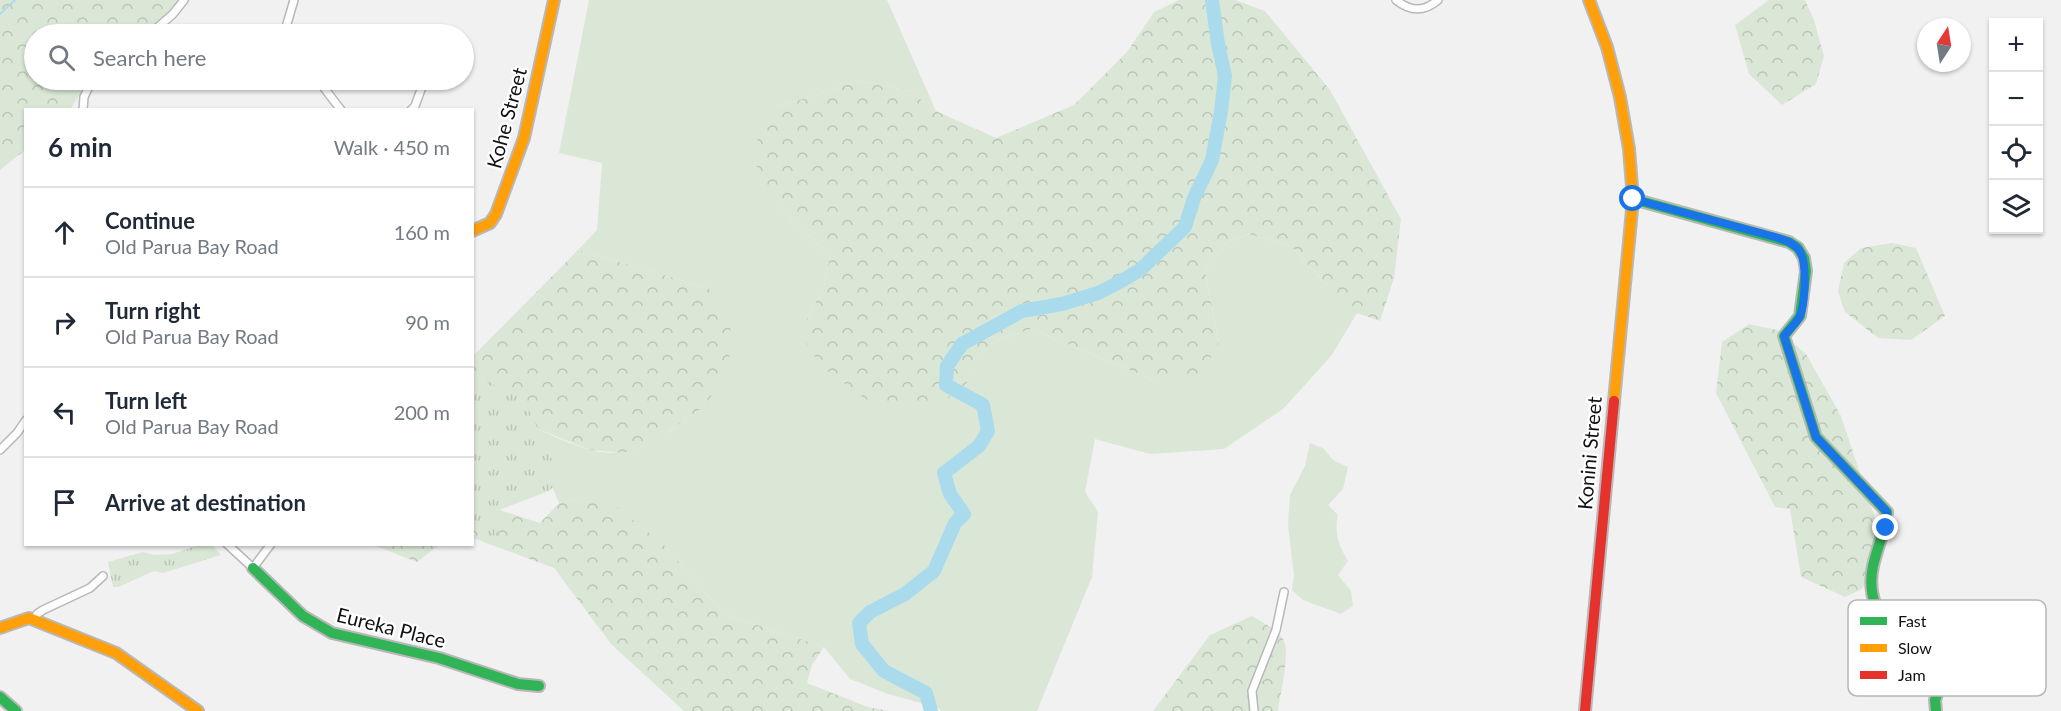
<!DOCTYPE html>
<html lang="en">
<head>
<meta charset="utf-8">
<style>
  :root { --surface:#fff; --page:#f6f6f7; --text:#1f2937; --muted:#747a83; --line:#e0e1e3 }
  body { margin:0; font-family:Lato,sans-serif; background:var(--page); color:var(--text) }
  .controls { position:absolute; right:18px; top:18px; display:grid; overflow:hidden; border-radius:0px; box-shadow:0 2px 4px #0004 }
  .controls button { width:54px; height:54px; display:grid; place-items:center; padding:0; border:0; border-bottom:2px solid var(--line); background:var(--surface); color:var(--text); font:30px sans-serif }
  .compass { position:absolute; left:1917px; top:18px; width:54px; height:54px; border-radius:50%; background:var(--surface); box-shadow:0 2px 4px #0004; rotate:12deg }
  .stop { position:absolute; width:18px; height:18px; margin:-14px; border:4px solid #1a73e8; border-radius:50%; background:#fff }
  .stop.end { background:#1a73e8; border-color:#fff; box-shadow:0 2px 6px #0008 }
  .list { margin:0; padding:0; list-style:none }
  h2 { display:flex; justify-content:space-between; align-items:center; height:78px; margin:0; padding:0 24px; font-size:26px }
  h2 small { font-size:20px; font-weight:400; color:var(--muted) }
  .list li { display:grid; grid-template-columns:39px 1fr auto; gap:18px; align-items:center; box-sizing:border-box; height:90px; padding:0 24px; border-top:2px solid var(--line) }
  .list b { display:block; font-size:22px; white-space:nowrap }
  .list p { margin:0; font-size:20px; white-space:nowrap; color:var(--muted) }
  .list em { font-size:20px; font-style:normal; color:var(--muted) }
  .icon { flex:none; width:33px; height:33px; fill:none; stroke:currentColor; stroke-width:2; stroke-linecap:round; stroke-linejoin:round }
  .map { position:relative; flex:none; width:2061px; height:711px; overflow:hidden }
  .search { position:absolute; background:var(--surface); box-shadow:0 2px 4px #0004; left:24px; top:24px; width:450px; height:66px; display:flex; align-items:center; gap:15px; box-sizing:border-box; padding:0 21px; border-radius:33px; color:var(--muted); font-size:22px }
  .panel { position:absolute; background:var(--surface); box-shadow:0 2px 4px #0004; left:24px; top:108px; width:450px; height:438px; border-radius:0px }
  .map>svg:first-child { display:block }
  .grass { fill:#dae7d6 }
  .forest { fill:url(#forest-crowns) }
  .park { fill:url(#park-tufts) }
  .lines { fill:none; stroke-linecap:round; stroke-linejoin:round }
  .stream { stroke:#aadbec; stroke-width:2 }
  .river { stroke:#aadbec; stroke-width:14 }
  .street-casing { stroke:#b8b8b8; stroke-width:10 }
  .fast-casing { stroke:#b8b8b8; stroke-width:14 }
  .slow-casing { stroke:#b8b8b8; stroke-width:14 }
  .jam-casing { stroke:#b8b8b8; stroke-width:14 }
  .street { stroke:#fdfdfd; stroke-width:7 }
  .fast { stroke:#30b455; stroke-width:10 }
  .slow { stroke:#ff9f0a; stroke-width:10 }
  .jam { stroke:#e5322d; stroke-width:10 }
  .route { stroke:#1a73e8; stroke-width:8 }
  .labels { text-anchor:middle; stroke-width:4.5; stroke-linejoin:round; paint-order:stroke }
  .street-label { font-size:20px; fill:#101011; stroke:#fff }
  .key { fill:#fff; stroke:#b7b7b8; stroke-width:1.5 }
  .key-label { font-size:16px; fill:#101011 }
</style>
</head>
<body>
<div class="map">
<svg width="2061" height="711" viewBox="0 0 2061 711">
  <defs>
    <pattern id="forest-crowns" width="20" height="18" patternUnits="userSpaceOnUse" patternTransform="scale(1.5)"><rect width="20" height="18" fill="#dae7d6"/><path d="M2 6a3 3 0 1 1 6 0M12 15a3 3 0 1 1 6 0" fill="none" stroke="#bac5b7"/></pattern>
    <pattern id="park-tufts" width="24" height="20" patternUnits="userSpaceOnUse" patternTransform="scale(1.5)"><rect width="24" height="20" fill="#dae7d6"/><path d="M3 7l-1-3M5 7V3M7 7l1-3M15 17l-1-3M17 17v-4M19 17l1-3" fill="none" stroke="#bac5b7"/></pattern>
  </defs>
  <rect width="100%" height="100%" fill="#f1f1f1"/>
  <path class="grass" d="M589,0H887L936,111L910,91L858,81L775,108L777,206L830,255L824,287L807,318L967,383L971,361L998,340L1031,329L1161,383L1219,343L1205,271L1225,244L1249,234L1291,246L1326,284L1357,313L1332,355L1283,409L1224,449L1150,454L1095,439L1085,492L1098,512L1092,577L1037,711H941L939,708L888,694L850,679L824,647L724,614L665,546L585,497L559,503L534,442L537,429C554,436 572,445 590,450C638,462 668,432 703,406L708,288L578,250L597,230L602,163L559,153Z
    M1310,443L1323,448L1333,460L1348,467L1343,489L1328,505L1338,515C1334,533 1339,546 1348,561L1338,575L1351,591L1353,606L1341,614L1303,600L1292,590L1294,575L1288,526L1290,495L1305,466Z"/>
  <path class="forest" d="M0,0H191L153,34H34V80H90L70,109L26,110L25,150L0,170Z
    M1179,0H1235L1265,11L1330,90L1401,219L1394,278L1380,321L1351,311L1291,246L1249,234L1225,244L1205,271L1219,343L1199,379L1161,383L1031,329L998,340L972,361L967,383L940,405L873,404L820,366L805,341L807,318L824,287L830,255L777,206L756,165L758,133L775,108L858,81L910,91L936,111L996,138L1074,105L1127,52L1154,12Z
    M1769,0H1805L1814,20L1824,56L1816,84L1782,105L1749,74L1735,25Z
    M1892,243L1916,248L1945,316L1911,340L1878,338L1845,312L1838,291L1844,263L1861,248Z
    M578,250L708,288L731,322L729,372L704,406L653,443L624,453L590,450L518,421L473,370L472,357Z
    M1749,324L1777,330L1806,354L1841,416L1876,521L1875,565L1862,589L1845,597L1801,577L1790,509L1775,507L1716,393L1722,342Z
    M584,497L617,507L665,546L724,614L824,647L812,665L807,683L868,707L889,711H684L611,644L554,568L473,538L472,501L540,523L559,503Z
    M373,545L439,544V545L417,562Z
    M1252,616C1262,622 1276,629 1283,639C1291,652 1280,695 1278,711H1153L1210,635Z"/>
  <path class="park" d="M472,363L487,382L523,397L561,479L549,491L501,509L496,542L473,530Z
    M199,545H212L221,555L163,573L154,571L118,587H113L108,562L143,552L154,555L172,554Z"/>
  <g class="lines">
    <path class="stream" d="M0,14L15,0"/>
    <path class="river" d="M931,711L926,693L884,671L862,644L859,623L870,612L905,594L934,571L955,523L964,514L950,494L944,473L979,446L988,431L983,405L946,385L947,366L962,344L1022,311L1062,304L1098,293L1116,284L1140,270L1185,227L1194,198L1212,160L1221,111L1225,76L1218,44L1212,0"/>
    <g class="street-casing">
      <path id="street" d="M1396,0C1411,12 1424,12 1438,0
        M150,34L173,14L184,0
        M284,34L294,0
        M318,80L341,110
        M83,110L84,97L92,80
        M411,110L415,106L423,84
        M0,450L17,433L26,420
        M227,544L253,568L271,544
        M34,619L37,614L43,610L90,588L103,576
        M1254,711L1252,691L1276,630L1284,592"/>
    </g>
    <g class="fast-casing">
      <path id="fast" d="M1633,199L1789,242L1798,248L1804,258L1806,271L1800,316L1784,336L1816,437L1887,512C1885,531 1877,548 1873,566C1863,614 1899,644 1939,660L1944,674L1935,700L1936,711
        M253,568L303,616L332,633L439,658L518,684L539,686
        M0,697L16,711"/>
    </g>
    <g class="slow-casing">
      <path id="slow" d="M1589,0L1607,47L1620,97L1629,149L1633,199L1614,401
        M472,231L490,223L496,214L524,138L554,0
        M0,628L29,618L116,653L198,711"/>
    </g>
    <g class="jam-casing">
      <path id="jam" d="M1585,711L1614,401"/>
    </g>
    <use href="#street" class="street"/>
    <use href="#fast" class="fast"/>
    <use href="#slow" class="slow"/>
    <use href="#jam" class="jam"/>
  </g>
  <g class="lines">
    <path class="route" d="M1633,199L1775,237C1784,240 1793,242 1799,250C1808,261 1805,306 1799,318C1795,324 1789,330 1784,336L1816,437L1887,512L1886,528"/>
  </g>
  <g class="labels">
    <g class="street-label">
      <text transform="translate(507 118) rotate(-75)" y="7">Kohe Street</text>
      <text transform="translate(1590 453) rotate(-85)" y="7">Konini Street</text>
      <text transform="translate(391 628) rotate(14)" y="7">Eureka Place</text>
    </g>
  </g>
  <rect x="1848" y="600" width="198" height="96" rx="9" class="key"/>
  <rect x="1860" y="617" width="27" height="8" fill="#30b455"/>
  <rect x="1860" y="644" width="27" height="8" fill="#ff9f0a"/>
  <rect x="1860" y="671" width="27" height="8" fill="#e5322d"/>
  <g class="key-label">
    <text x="1898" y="627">Fast</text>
    <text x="1898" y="654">Slow</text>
    <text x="1898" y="681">Jam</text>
  </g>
</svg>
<div class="controls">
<button>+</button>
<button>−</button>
<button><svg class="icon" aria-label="locate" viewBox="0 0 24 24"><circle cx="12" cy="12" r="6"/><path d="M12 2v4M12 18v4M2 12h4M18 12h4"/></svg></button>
<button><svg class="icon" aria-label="layers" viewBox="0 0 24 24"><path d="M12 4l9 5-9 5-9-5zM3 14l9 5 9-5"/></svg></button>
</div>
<svg class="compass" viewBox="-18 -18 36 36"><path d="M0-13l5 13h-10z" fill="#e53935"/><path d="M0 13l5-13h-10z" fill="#747a83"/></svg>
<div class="stop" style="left:1633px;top:199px"></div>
<div class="stop end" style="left:1886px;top:528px"></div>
<div class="search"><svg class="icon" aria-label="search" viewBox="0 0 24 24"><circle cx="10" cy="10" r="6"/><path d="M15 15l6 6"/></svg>Search here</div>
<section class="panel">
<h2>6 min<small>Walk · 450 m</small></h2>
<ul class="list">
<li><svg class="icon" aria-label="ahead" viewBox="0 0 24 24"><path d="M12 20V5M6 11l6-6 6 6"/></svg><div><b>Continue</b><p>Old Parua Bay Road</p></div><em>160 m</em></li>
<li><svg class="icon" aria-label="right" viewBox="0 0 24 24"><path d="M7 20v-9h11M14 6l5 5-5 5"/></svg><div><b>Turn right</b><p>Old Parua Bay Road</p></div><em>90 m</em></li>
<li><svg class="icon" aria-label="left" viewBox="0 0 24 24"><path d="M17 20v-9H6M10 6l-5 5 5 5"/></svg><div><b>Turn left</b><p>Old Parua Bay Road</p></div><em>200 m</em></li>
<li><svg class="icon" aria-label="arrive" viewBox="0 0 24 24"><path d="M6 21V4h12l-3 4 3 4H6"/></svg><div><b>Arrive at destination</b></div></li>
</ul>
</section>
</div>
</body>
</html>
